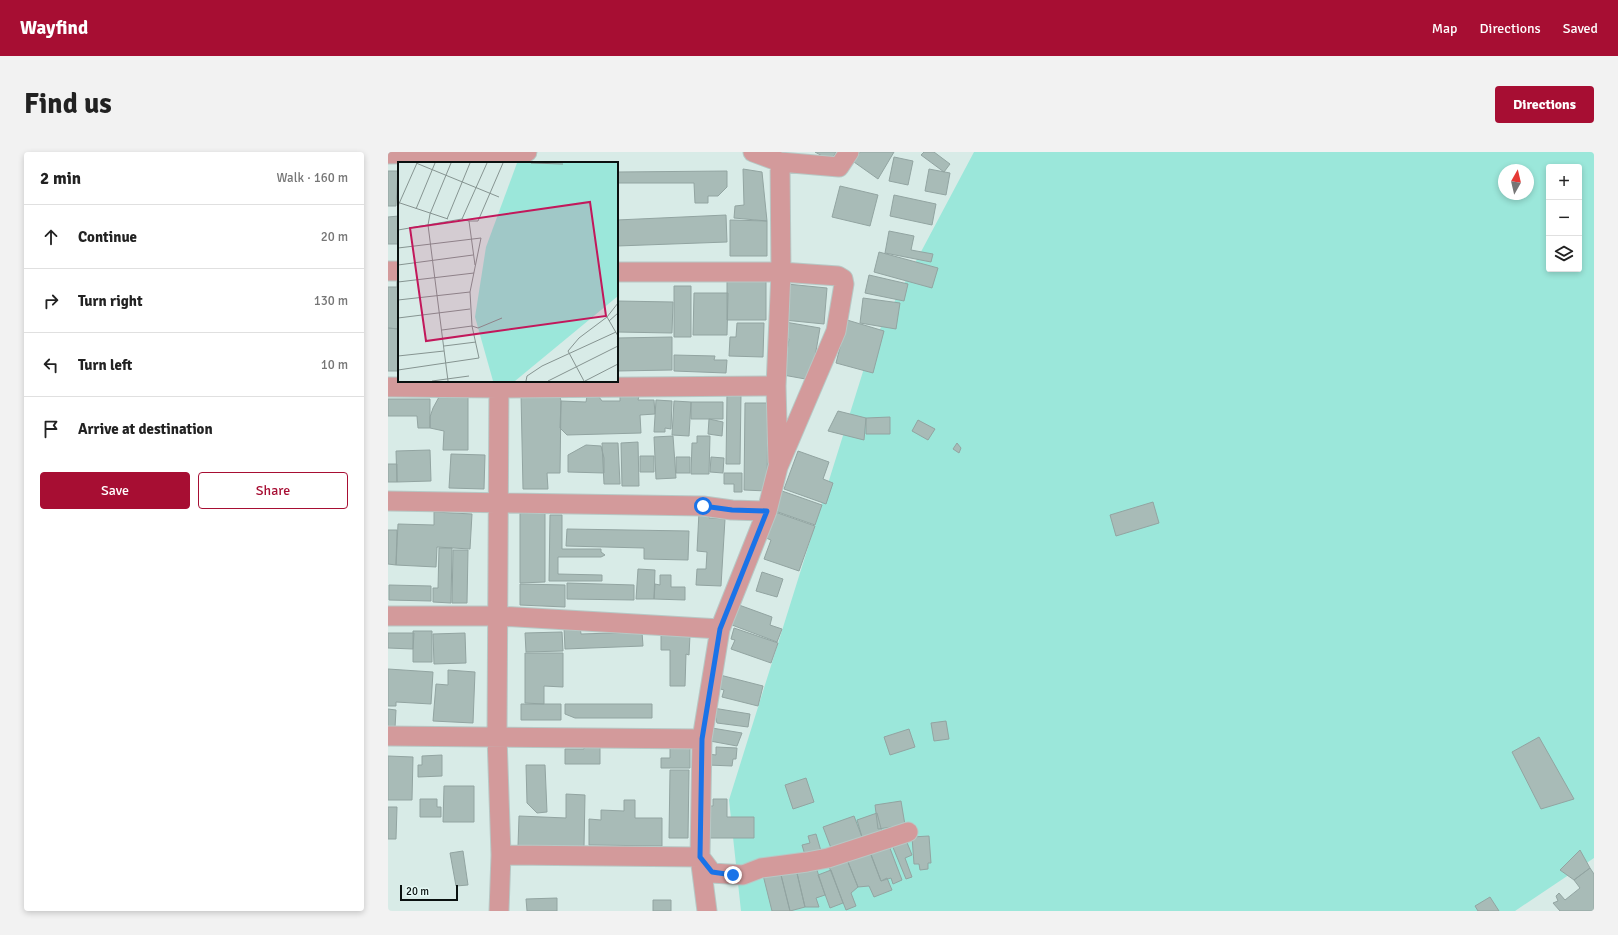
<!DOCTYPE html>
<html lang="en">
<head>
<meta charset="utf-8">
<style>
  :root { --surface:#fff; --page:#f2f2f2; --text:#222; --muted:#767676; --line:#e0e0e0; --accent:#a70e33 }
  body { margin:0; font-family:Signika,sans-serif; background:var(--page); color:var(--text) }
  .controls { position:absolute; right:12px; top:12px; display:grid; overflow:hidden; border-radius:4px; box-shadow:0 2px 6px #0003 }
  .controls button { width:36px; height:36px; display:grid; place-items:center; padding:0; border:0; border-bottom:1px solid var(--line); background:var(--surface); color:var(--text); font:20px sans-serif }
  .compass { position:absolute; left:1110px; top:12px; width:36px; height:36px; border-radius:50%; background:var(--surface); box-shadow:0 2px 6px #0003; rotate:8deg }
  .scale { position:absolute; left:12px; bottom:10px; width:58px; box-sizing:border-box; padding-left:4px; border:2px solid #0a1110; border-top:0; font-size:11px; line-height:14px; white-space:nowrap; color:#0a1110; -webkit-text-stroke:3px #e5f8f4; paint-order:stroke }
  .stop { position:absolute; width:12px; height:12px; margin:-9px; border:3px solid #1a73e8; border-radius:50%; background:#fff }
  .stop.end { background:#1a73e8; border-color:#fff; box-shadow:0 1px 4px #0008 }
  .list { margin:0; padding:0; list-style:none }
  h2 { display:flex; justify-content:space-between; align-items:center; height:52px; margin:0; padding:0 16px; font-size:17px }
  h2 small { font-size:13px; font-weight:400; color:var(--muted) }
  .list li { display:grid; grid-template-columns:26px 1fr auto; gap:12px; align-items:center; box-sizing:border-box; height:64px; padding:0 16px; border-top:1px solid var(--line) }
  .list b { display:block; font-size:15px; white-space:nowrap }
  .list em { font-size:13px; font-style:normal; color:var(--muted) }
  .actions { display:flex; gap:8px; padding:12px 16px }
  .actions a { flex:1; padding:9px 0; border:1px solid var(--accent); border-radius:4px; text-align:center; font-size:14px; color:var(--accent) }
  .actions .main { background:var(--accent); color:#fff }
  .icon { flex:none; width:22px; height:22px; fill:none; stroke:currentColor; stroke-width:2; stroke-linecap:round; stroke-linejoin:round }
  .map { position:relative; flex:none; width:1206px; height:759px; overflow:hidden; border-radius:4px }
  header { display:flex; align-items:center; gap:24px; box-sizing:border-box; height:56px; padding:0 20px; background:var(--accent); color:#fff }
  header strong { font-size:19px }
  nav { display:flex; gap:22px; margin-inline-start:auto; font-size:14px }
  .intro { display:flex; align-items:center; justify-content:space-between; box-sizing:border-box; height:96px; padding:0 24px }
  h1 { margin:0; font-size:28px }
  .button { padding:10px 18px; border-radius:4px; background:var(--accent); color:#fff; font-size:14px; font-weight:700 }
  main { display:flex; gap:24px; padding:0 24px }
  aside { flex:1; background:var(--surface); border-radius:4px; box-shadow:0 2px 6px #0003 }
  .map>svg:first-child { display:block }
  .green { fill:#9be7da; fill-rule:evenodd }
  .building { fill:#a8bbb7; stroke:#92a4a1 }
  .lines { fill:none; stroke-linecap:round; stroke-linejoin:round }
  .street-casing { stroke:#b7c8c5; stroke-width:21 }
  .street { stroke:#d39a9b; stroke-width:19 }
  .route { stroke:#1a73e8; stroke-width:5 }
  .inset-road { fill:none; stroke:#869491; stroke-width:1 }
  .view { fill:#c2185b; fill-opacity:0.15; stroke:#c2185b; stroke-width:2 }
  .inset-edge { fill:none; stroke:#0a1110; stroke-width:2 }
</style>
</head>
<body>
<header>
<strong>Wayfind</strong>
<nav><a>Map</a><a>Directions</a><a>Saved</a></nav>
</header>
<div class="intro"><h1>Find us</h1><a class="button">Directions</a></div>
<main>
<aside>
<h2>2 min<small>Walk · 160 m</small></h2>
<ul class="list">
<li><svg class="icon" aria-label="ahead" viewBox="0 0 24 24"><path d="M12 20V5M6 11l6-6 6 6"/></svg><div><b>Continue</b></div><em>20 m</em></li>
<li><svg class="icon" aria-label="right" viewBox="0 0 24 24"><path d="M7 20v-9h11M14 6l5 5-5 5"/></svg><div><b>Turn right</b></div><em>130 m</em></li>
<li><svg class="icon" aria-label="left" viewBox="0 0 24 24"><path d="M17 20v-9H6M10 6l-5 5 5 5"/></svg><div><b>Turn left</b></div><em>10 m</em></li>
<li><svg class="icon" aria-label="arrive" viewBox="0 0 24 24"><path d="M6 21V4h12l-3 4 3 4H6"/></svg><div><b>Arrive at destination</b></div></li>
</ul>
<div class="actions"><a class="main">Save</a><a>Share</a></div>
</aside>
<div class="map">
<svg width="1206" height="759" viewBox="0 0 1206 759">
  <rect width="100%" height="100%" fill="#d8ebe7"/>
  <path class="green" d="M586,0H1206V706L1127,759H353L341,648L483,194ZM1161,15H1191V117H1161ZM1116,18H1140V42H1116Z"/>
  <path class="building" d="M427,0H448L443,9Z
    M472,0H506L490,27L466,10Z
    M536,0H546L562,12L556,20L533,3Z
    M506,5L525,9L520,33L501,29Z
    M355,17L374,20L379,69L346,66L347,54L356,53Z
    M541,17L562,21L558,43L537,39Z
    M0,19H10L8,54H0Z
    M339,19V35L330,44H320V51H307L306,31H229V20Z
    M452,34L490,43L482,74L444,65Z
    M506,43L548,52L544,73L502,64Z
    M338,63L339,90L229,94V68Z
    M11,64V92H0V65Z
    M342,68L379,69V104H342Z
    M501,79L526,84L523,98L545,102L543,110L497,101Z
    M491,100L550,116L544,136L486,120Z
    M481,123L520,132L516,149L477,141Z
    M9,128H11V177L0,176V135H9Z
    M339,128L378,129V168H339Z
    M399,132L439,136L436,172L396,168Z
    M286,134H303V185H286Z
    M306,141H340L339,183H305Z
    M475,146L512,151L508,177L472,171Z
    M229,149L285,150L284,181L229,180Z
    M459,168L496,179L485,221L448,211Z
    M397,170L432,176L423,228L395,223L401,187L395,185Z
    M349,171H376L375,205L341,204L342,185H348Z
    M0,176L10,177V219H0Z
    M284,185V218L229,219V186Z
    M286,203L327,204L326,208H339L338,221L286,219Z
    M171,241L173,249L172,321H159L160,337H135L133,242Z
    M339,242H353L352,312H338Z
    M199,244L211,245L214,249H232V244H251L250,248H266L267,262L252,263L253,281L179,283L172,276L173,249L198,250Z
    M51,245H80V298H55L56,279L42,276V265L45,256Z
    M0,247H42V276H30L29,264H0Z
    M268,248L284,249L283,277L277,276V280H266Z
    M286,249L303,250L301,284L284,283Z
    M303,250H335V267H303Z
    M357,251H380L379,339L356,338Z
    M450,259L478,266L476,288L440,279Z
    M502,265V282H478V266Z
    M321,267L335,270L334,284L320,282Z
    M530,268L547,277L540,288L524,279Z
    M285,284L288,326L268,327L266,285Z
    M309,284H322L321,322H303L304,291H309Z
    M250,290L251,334H234L233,291Z
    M214,291H230L232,332H216Z
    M569,291L573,296L571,301L565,297Z
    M198,293L213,294L216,306V321L180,320V303Z
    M42,298L43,329L9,330L8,299Z
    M410,299L441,310L435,327L445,331L438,352L396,337Z
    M63,302L97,303L96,337L61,336Z
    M252,304H266V320H252Z
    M288,305H302V321H288Z
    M323,305L336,306L335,321L322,320Z
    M0,312H9V330H0Z
    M336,321H354V340H346V332H336Z
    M394,339L434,353L427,373L387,359Z
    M765,350L771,371L728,384L722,363Z
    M46,360L84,362L82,397L49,395L48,415L8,413L10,372L46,373Z
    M311,360L322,361L321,366L337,367L333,434L308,433L309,417H318L319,400L309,399Z
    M387,360L427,374L411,419L376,407L383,388L378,386Z
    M132,361H157V430L132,431Z
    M162,363H174V397H213V400L217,403L213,405H170V422L214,423V429H161Z
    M179,377L301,379L300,408L256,407V396L178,394Z
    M0,378H9L8,413L0,412Z
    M51,396H64L63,451L45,450V436H50Z
    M65,398H80L79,451H64Z
    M250,417L267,418L266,447H248Z
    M374,420L395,427L389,445L368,439Z
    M272,423H283V435H297V448L266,447L267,432L272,433Z
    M179,431L246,433V448L179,447Z
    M132,432L177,433V455L132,453Z
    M1,433L43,434V449L1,448Z
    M351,453L384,465L382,473L394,477L389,490L344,473Z
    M192,474L193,482L254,480L255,494L177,497L176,475Z
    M346,476L390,491L383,511L343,497L347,488L343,487Z
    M25,479H44V510H25Z
    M174,480L175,499L138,500L137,481Z
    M0,481H26L25,497L0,496Z
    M77,481L78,511L46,512L45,482Z
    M273,482L302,483L301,503L298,502L297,534H282V498H273Z
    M137,501H175V535L156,534V552L137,551Z
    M0,517L45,520L43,552L8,550V554H0Z
    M60,518L87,520L85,571L45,569L48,532L60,533Z
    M332,523L375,534L370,554L334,545L336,538L329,536Z
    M133,552H173V568H133Z
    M177,552H264V566H187L177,562Z
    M325,556L362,562L360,575L329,571Z
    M0,557L8,558L7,576L0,575Z
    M558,569L561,587L546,589L543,571Z
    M324,576L354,581L349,594L322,589Z
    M521,577L527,595L502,603L496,585Z
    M1151,585L1186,647L1153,657L1124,600Z
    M196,588L212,589V612H177V597H196Z
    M282,595H302V616H273V606H282Z
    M328,595L349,596L348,607H345L344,614L320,613V602L328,603Z
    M54,603V624L30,625V613H34V604Z
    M0,604L25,605L24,648H0Z
    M138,613H157L159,660L149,661L139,651Z
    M282,618H301L300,686H281Z
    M418,626L426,650L405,657L397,633Z
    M56,634H86V670H55Z
    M178,642L197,643L196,695L130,694L131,664L178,666Z
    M32,647H49V655H53V665H32Z
    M325,647H339V665H366V686H318L317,654H325Z
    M236,648H247V666H274V694L201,693V667L213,668V658L236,659Z
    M513,649L517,673L490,677L487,653Z
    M0,655H9L8,687H0Z
    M489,661L494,680L474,685L469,668Z
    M466,664L474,685L443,696L435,675Z
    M428,682L433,699L417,703L414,693L422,691L420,684Z
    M541,684L543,711H540V717L532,718L531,712H526L524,685Z
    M518,688L524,703L517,706L524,725L518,727L504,693Z
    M500,691L514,728L505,732L503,726L493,729L481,698Z
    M481,697L493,729L499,726L504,738L486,745L481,734L470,735L458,705Z
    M1192,698L1202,716L1186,728L1172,718Z
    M75,699L80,733L68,734L62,701Z
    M458,705L470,735L463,741L468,754L458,758L440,712Z
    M427,712L437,743L428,746L431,755H417L408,717Z
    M1202,716L1206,722V759H1172L1165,751L1170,749L1168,744L1171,741L1177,748L1192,736L1186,728Z
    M408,717L417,755L402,759L392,719Z
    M443,718L455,751L442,756L430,723Z
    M392,719L402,759H384L375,723Z
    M1102,745L1111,759H1090L1087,754Z
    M169,746V759H139L138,747Z
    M265,748H283V759H265Z"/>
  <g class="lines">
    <g class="street-casing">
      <path id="street" d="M365,0L392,10L393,120L388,234L390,310
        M0,2L139,0
        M392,10L451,15L461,0
        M0,119H11
        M229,120H393L450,124L455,127L456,132L448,179L390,315L379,359L332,477L314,587L312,705L319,759
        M111,229L109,584L113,703L111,759
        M0,235L111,236L388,234
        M0,349L315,354L344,358L379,359
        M0,464H110L332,477
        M0,584L314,587
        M113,703L312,705L324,721L355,723L373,716L419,710L440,706L520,680"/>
    </g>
    <use href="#street" class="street"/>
  </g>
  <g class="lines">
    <path class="route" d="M315,354L344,358L379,359L332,477L314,587L312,705L324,720L345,723"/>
  </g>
  <g transform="translate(10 10)">
    <rect width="220" height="220" fill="#d8ebe7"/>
    <path d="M119,1H220V134L117,219H95L77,155L88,85Z" fill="#9be7da"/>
    <path class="inset-road" d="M18,1L101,35M133,1L165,2M2,41L50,57M0,44L19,1M18,47L37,1M49,57L72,1M64,57L89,1M71,59H80L105,1M0,68L64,57L71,59L77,103M0,86L83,76L72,130L74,164L81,196L0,208M0,103L75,93M0,120L76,111M0,138L72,130M220,141L209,155L220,174M0,156L72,147M211,159L220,151M44,168L74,164L80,166L104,156M46,184L78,180M0,194L46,189M34,219L71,214M50,219L30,63L32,52L53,1M128,219L129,214L144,204L218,170M150,219L220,184M186,219L170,189L181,176L209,155M187,219L220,202"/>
    <path class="view" d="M192,40L208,154L28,179L12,66Z"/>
    <rect width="220" height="220" class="inset-edge"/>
  </g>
</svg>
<div class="controls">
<button>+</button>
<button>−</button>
<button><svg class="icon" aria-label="layers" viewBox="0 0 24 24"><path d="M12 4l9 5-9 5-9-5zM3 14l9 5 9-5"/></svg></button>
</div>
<svg class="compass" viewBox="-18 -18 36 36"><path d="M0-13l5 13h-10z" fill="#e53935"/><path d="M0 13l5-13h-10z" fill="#767676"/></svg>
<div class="scale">20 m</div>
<div class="stop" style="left:315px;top:354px"></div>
<div class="stop end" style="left:345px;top:723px"></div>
</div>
</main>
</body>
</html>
